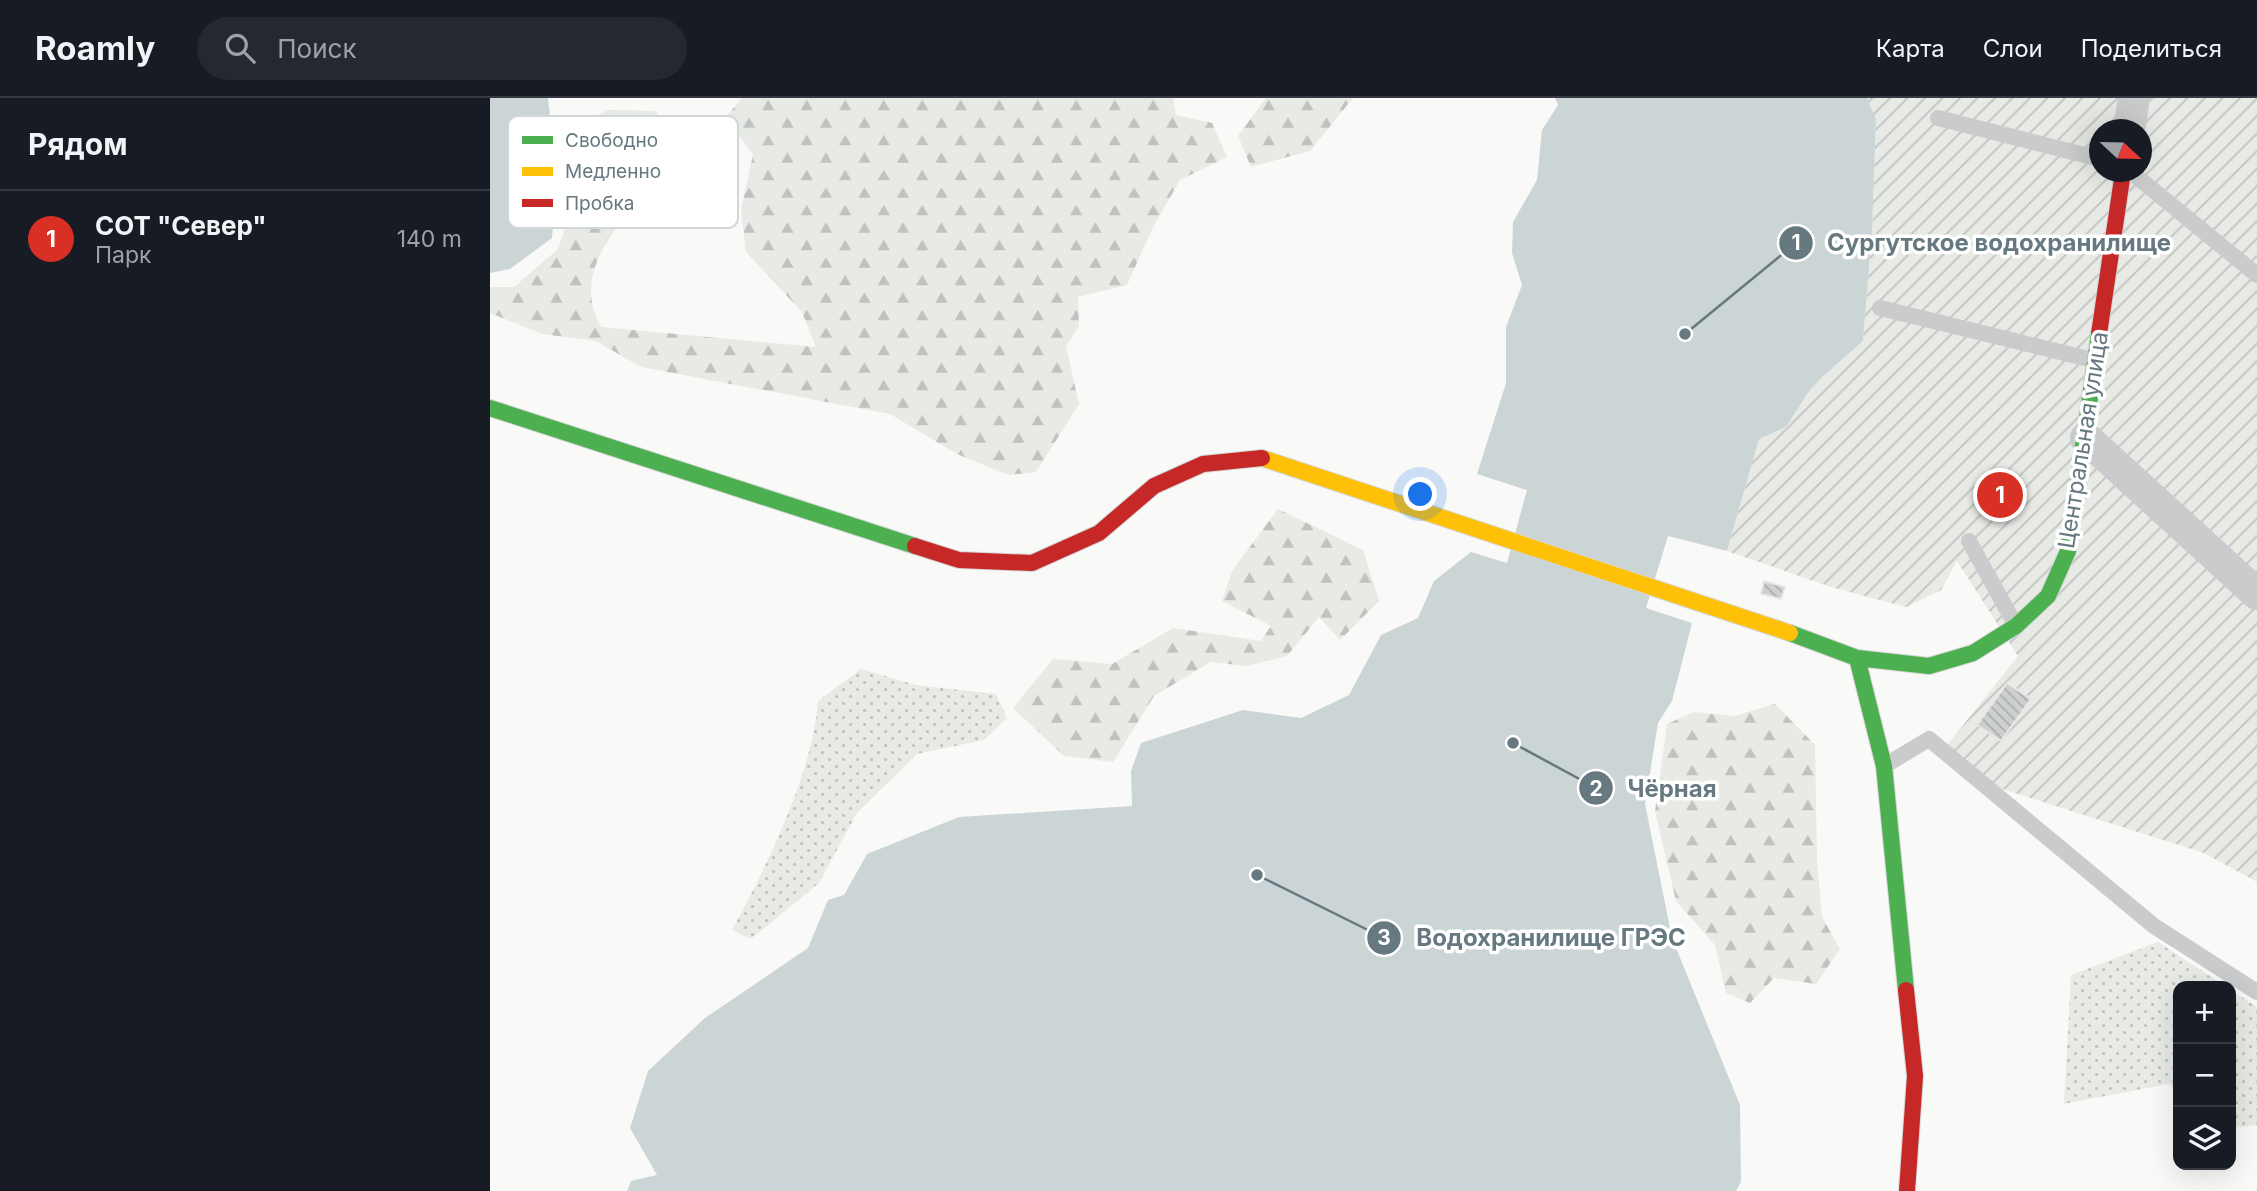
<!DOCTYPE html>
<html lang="ru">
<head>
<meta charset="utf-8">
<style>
  :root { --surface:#171b24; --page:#242831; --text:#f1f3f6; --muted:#9ea1a6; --line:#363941; --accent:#d93025 }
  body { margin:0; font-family:Inter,sans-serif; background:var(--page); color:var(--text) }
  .controls { position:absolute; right:21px; bottom:21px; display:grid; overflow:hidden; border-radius:14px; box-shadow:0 7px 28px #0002 }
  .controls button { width:63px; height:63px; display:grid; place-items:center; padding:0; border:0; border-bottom:2px solid var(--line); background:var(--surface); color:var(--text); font:35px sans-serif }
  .compass { position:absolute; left:1599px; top:21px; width:63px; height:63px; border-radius:50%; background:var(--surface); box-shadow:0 7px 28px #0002; rotate:112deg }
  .you { position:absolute; left:931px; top:397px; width:24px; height:24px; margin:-18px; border:5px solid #fff; border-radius:50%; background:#1a73e8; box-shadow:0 0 0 10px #1a73e833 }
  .badge { display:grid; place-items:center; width:46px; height:46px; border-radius:50%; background:var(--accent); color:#fff; font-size:23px; font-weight:700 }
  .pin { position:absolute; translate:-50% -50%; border:4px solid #fff; box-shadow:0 2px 7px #0006 }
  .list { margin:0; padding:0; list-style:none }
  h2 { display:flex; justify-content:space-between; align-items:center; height:91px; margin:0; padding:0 28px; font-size:30px }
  h2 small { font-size:23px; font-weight:400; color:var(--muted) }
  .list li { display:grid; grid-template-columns:46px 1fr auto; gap:21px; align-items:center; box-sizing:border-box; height:98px; padding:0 28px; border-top:2px solid var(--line) }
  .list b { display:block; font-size:26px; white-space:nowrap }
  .list p { margin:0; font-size:23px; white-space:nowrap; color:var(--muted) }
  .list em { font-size:23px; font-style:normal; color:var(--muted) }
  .icon { flex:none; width:38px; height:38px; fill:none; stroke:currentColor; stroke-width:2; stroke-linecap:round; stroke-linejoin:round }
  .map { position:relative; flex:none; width:1767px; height:1093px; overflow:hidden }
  header { display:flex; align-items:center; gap:42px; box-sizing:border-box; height:98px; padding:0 35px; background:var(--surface); border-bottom:2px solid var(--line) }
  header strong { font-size:33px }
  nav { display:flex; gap:38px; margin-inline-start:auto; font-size:24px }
  .search { width:490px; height:63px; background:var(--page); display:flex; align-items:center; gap:18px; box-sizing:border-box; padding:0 24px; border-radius:38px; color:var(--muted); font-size:26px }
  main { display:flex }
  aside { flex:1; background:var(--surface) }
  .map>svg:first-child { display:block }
  .grass { fill:url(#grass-dots) }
  .forest { fill:url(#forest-firs) }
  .garden { fill:url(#garden-furrows); fill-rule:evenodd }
  .water { fill:#ccd5d6 }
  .building { fill:url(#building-back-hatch); stroke:#e8e8e8; stroke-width:2 }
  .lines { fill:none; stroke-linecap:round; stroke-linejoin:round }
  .fast-casing { stroke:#d5d6d6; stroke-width:18 }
  .slow-casing { stroke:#d5d6d6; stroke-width:18 }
  .jam-casing { stroke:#d5d6d6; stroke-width:18 }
  .lane { stroke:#cacbcc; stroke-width:16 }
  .street { stroke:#cacbcc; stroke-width:32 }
  .fast { stroke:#4caf50; stroke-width:16 }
  .slow { stroke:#ffc107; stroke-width:16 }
  .jam { stroke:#c62828; stroke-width:16 }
  .labels { text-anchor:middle; stroke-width:7; stroke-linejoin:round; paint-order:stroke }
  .street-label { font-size:23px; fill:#667880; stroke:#fff }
  .key { fill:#fff; stroke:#d1d6d9; stroke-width:2 }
  .key-label { font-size:19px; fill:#667880 }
  .leader { fill:none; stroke:#667880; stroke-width:2.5 }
  .callout-dot { fill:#667880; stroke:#fff; stroke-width:2.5 }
  .mark-label { font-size:21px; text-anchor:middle; font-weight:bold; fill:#fff }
  .callout-label { font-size:24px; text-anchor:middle; font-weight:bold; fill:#667880; stroke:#fff; stroke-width:7; stroke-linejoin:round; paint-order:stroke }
</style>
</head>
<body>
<header>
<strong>Roamly</strong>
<div class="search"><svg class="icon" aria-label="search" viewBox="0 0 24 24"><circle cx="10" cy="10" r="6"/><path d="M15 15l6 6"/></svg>Поиск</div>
<nav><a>Карта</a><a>Слои</a><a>Поделиться</a></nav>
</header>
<main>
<aside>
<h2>Рядом<small></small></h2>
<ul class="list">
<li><span class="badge">1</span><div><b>СОТ &quot;Север&quot;</b><p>Парк</p></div><em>140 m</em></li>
</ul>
</aside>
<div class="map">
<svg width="1767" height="1093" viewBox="0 0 1767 1093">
  <defs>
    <pattern id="grass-dots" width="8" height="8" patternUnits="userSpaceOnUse" patternTransform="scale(1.75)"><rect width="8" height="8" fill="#e8eae6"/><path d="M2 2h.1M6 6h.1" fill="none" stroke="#c0c2c0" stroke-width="1.8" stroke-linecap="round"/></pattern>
    <pattern id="forest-firs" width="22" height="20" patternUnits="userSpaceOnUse" patternTransform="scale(1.75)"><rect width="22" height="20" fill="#e8eae6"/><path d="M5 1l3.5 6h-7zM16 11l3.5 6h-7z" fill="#c0c2c0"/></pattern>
    <pattern id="garden-furrows" width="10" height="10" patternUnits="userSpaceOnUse" patternTransform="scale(1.75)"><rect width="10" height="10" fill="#e8eae6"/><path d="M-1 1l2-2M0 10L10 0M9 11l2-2" fill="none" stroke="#c0c2c0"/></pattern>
    <pattern id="building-back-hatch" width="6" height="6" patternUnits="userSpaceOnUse" patternTransform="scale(1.75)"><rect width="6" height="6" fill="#ced0d0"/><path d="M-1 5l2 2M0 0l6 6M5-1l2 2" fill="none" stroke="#abaeae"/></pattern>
  </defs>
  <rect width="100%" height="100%" fill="#f9f9f8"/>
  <path class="grass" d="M371,571L426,587L506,596L517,620L494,642L427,656L367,715L329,785L261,841L242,832C276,770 323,674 328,603Z
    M1668,844L1735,888H1688V995L1679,986L1574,1006L1581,877Z
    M1741,892L1767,909V1027L1741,1030Z"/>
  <path class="forest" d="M252,0H683L686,17L722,25L737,59L690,82L664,127L637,187L588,199L589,228L576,248L589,306L546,374L518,377L467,356L400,316L151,269L106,243L53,236L0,215V189H24L68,151L77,124V31L118,12L167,13L166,84C131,123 79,173 111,229L326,249L312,214L256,154L251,112L263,56L235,20Z
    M776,0H863L820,53L761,69L748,38Z
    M788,411L873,452L889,503L850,542L829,519L797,558L756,568L721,564L664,598L623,664L574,658L523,610L563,561L622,566L683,530L771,543L781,528L732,503L742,473Z
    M1285,606L1325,647L1327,762L1332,819L1350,851L1326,886L1284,880L1260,905L1236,895L1225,847L1186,803L1165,713L1177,626L1204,614L1244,618Z"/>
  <path class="garden" d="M1377,0H1767V784L1714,755L1487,683L1451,655L1528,558L1467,463L1451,492L1416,509L1341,489L1237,453L1269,341L1296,329L1323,287L1373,243L1382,133L1386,21ZM1610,32H1652V74H1610Z"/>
  <path class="water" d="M0,0H58L67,79L62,140L20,171L0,175Z
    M1065,0H1377L1386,21L1382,133L1373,243L1323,287L1296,329L1269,341L1237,453L1178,438L1156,510L1202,525L1182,603L1168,625L1155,706L1182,840L1250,1007L1251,1084L1246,1093H137L141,1083L167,1077L140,1030L158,973L215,920L318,850L338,802L354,797L377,756L469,719L642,708L641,673L651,645L753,612L811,620L859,597L891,537L928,520L944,483L981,454L1017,465L1037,392L987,376L1016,285V229L1032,187L1022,155L1023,124L1047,82L1052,32L1068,7Z"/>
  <path class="building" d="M1274,483L1295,489L1291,501L1271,496Z
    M1517,585L1541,601L1511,643L1487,627Z"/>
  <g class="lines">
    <g class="fast-casing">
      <path id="fast" d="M0,310L425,448
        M1300,535L1367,560L1439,568L1483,555L1526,528L1558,498L1578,453L1609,236
        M1367,560L1394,668L1416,892"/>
    </g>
    <g class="slow-casing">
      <path id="slow" d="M772,360L1300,535"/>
    </g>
    <g class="jam-casing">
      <path id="jam" d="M1609,236L1633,74
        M425,448L469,462L542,465L609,435L664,388L713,366L772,360
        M1416,892L1425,978L1417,1093"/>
    </g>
    <path class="lane" d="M1448,20L1610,61
      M1641,74L1767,177
      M1390,210L1607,263
      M1479,443L1526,528
      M1394,668L1439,641L1664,828L1767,894"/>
    <path class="street" d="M1639,32L1644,0
      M1596,340L1767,496"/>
    <use href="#fast" class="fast"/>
    <use href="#slow" class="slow"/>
    <use href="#jam" class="jam"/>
  </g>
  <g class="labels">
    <g class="street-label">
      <text transform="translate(1593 342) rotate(-81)" y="8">Центральная улица</text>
    </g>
  </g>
  <rect x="18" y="18" width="230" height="112" rx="10" class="key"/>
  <rect x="32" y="38" width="31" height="8" fill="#4caf50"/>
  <rect x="32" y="69" width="31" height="9" fill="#ffc107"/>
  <rect x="32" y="101" width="31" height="8" fill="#c62828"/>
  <g class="key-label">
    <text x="75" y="49">Свободно</text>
    <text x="75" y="80">Медленно</text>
    <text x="75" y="112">Пробка</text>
  </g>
  <path class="leader" d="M1195 236L1306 145M1023 645L1106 690M767 777L894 840"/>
  <g class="callout-dot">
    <circle cx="1195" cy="236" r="7"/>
    <circle cx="1023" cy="645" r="7"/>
    <circle cx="767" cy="777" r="7"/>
    <circle cx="1306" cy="145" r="18"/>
    <circle cx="1106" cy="690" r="18"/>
    <circle cx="894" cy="840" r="18"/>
  </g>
  <g class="mark-label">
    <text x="1306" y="152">1</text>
    <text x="1106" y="698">2</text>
    <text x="894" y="847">3</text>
  </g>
  <g class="callout-label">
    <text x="1509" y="153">Сургутское водохранилище</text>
    <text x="1182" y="699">Чёрная</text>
    <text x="1061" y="848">Водохранилище ГРЭС</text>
  </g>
</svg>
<div class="controls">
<button>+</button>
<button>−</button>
<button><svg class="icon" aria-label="layers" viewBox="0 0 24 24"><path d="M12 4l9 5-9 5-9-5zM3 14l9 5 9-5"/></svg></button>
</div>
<svg class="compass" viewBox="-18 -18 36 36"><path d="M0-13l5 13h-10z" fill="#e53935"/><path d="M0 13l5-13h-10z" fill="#9ea1a6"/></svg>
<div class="you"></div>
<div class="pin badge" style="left:1510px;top:397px">1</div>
</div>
</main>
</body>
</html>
